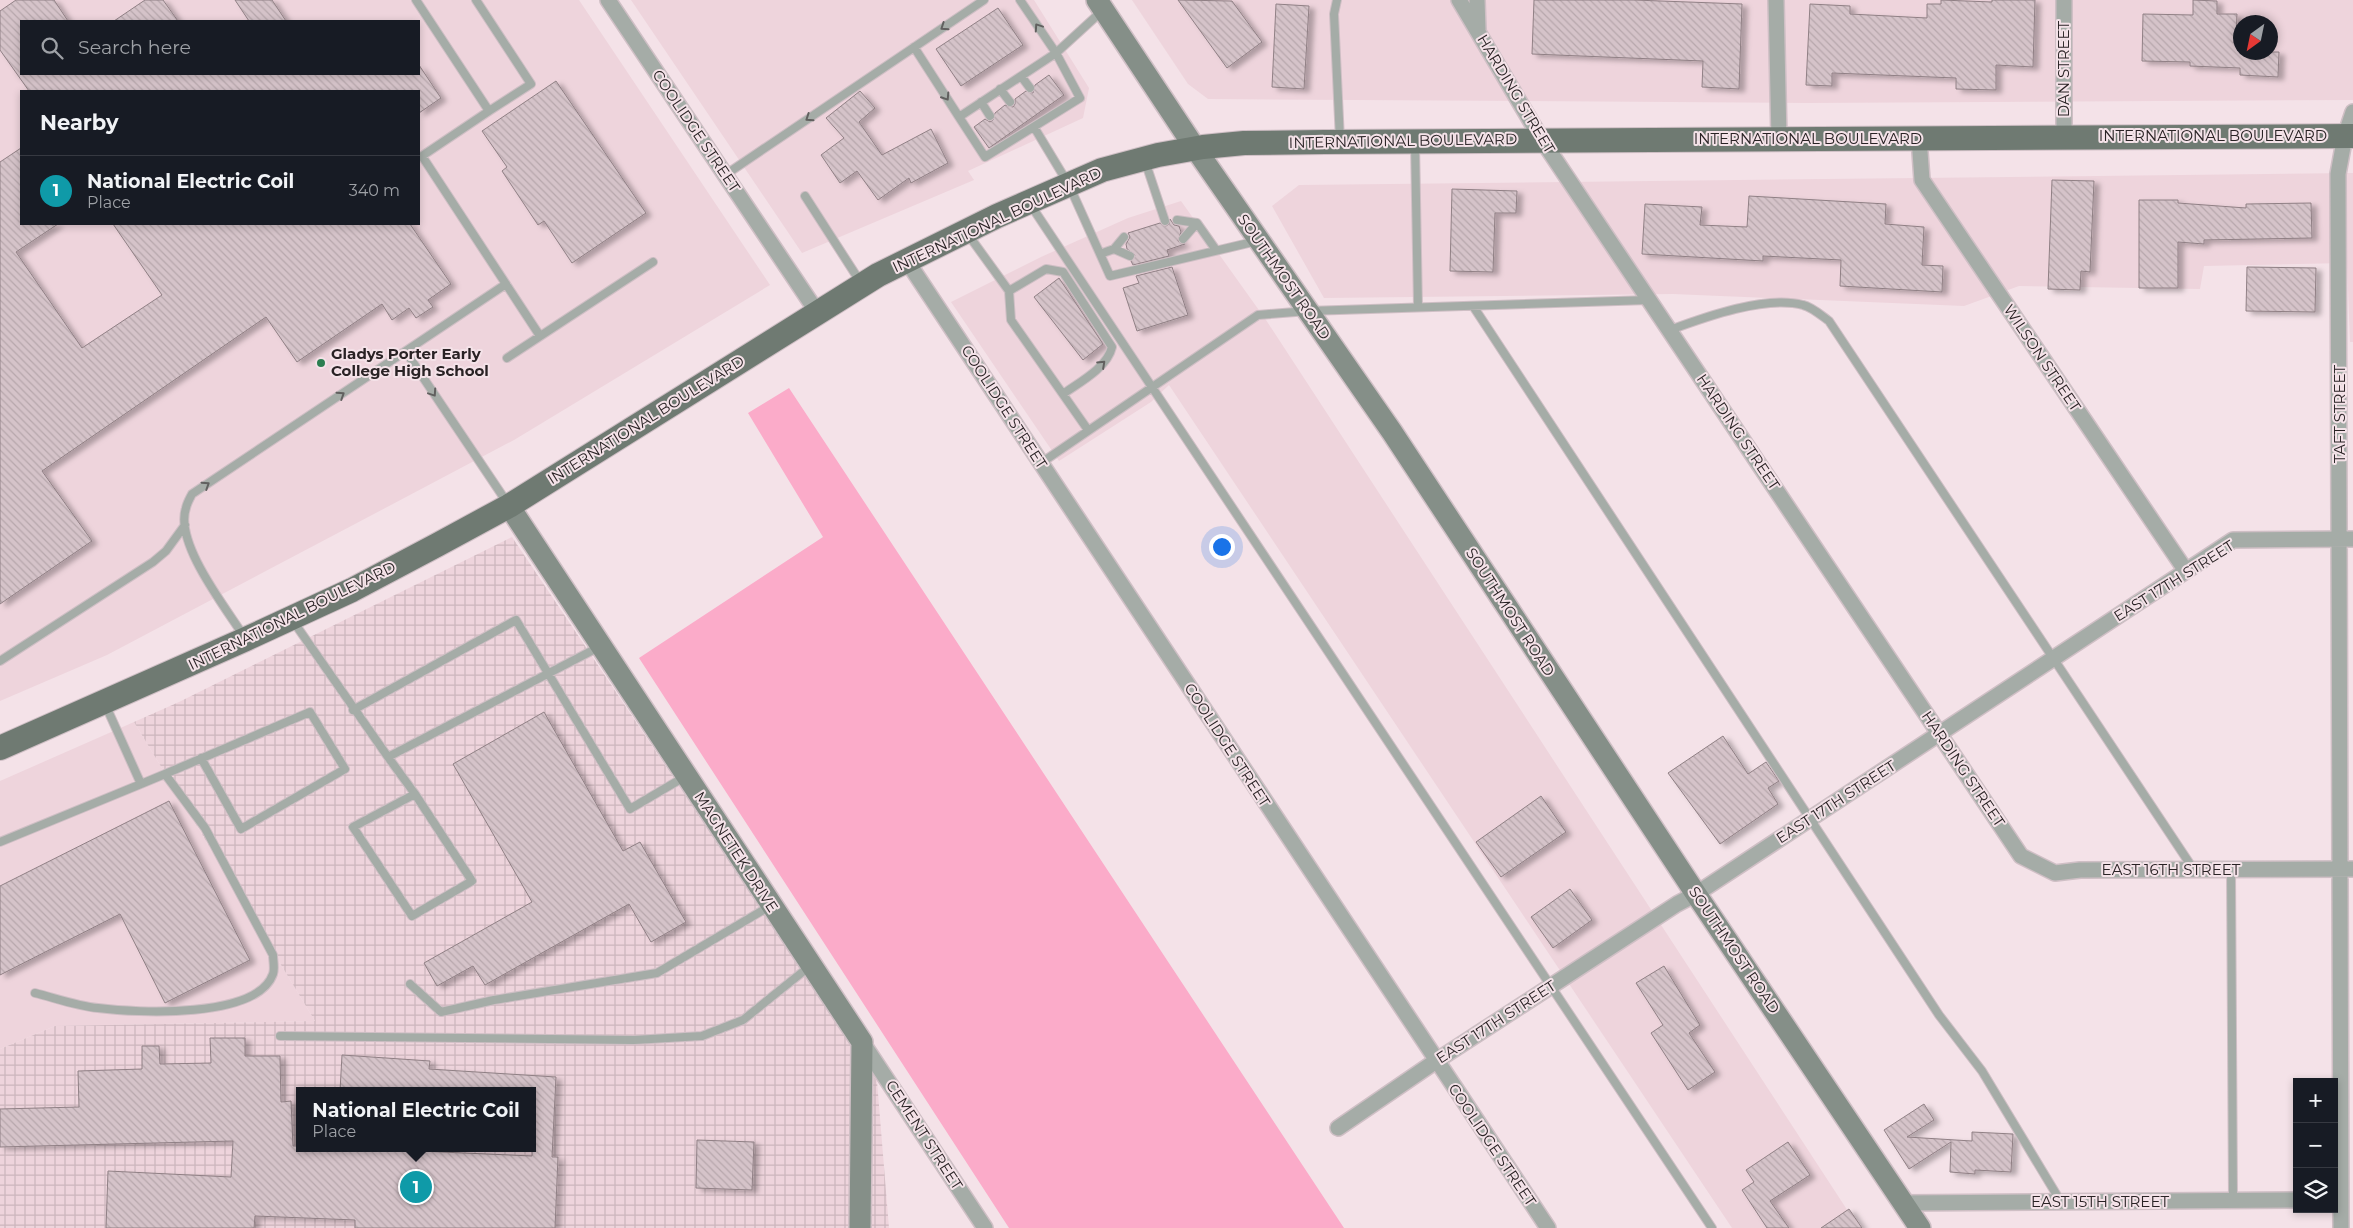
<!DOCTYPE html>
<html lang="en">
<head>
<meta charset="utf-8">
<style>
  :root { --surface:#171b24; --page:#242831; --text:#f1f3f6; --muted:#9ea1a6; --line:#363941; --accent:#2563eb }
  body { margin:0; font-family:Montserrat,sans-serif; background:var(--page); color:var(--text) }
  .controls { position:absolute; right:15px; bottom:15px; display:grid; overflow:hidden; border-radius:0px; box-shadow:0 2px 8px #0003 }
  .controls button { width:45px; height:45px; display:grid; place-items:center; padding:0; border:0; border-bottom:1px solid var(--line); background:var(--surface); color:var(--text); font:25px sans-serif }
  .compass { position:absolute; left:2233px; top:15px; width:45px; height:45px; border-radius:50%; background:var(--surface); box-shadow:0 2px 8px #0003; rotate:213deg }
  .you { position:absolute; left:1221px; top:546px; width:18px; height:18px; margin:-12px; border:4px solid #fff; border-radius:50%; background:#1a73e8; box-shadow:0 0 0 8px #1a73e833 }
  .badge { display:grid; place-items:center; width:32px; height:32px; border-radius:50%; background:var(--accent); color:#fff; font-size:16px; font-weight:700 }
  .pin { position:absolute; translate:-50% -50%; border:2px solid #fff; box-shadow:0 1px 5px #0006 }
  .popup { position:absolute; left:296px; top:1087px; width:240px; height:65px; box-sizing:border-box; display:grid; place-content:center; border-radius:0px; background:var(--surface); filter:drop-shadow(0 1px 4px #0005); font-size:16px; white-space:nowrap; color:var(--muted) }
  .popup b { font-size:19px; color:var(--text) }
  .popup::after { content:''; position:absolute; left:50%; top:100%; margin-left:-10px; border:10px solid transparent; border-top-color:var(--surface) }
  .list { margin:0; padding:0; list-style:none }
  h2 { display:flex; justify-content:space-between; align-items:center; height:65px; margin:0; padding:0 20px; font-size:21px }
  h2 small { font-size:16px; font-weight:400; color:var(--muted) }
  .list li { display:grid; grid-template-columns:32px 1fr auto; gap:15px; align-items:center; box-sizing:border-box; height:70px; padding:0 20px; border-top:1px solid var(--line) }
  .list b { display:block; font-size:19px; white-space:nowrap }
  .list p { margin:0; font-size:16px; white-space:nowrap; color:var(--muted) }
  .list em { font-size:16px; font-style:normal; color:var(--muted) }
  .icon { flex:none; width:28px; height:28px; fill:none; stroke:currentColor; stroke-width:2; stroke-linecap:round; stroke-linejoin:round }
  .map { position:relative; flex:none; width:2353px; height:1228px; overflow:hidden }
  .search { position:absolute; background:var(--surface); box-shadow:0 2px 8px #0003; left:20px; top:20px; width:400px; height:55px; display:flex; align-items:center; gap:12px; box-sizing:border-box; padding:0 18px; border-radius:0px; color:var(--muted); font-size:19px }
  .panel { position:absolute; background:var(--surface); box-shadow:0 2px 8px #0003; left:20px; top:90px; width:400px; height:135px; border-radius:0px }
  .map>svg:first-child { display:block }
  .built { fill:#eed4dc; fill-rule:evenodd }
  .industrial { fill:url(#industrial-grid); fill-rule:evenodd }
  .grass { fill:#fbabc9 }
  .building { fill:url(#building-back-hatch); stroke:#908085; filter:url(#shadow) }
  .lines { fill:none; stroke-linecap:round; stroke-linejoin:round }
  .lane-casing { stroke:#cfbfc5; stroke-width:10 }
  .street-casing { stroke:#cfbfc5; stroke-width:18 }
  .secondary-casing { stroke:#cfbfc5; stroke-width:24 }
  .primary-casing { stroke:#cfbfc5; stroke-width:26 }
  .lane { stroke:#a5aca7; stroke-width:8 }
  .street { stroke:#a5aca7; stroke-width:15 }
  .secondary { stroke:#858f88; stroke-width:21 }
  .primary { stroke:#6f7a72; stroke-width:24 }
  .oneway { stroke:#61605f }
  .poi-dot { fill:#2b7e50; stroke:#f4e2e8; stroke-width:2 }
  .labels { text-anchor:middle; stroke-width:4; stroke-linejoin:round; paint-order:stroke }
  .street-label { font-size:15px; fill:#292224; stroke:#f4e2e8 }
  .poi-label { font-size:15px; font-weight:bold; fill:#292224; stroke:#f4e2e8; text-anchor:start }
</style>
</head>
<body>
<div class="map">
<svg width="2353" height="1228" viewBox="0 0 2353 1228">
  <defs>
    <pattern id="industrial-grid" width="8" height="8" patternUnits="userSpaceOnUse" patternTransform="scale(1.25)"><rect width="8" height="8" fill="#eed4dc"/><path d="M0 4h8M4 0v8" fill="none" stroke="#ccb6bd"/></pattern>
    <pattern id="building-back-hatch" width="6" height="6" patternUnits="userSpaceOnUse" patternTransform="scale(1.25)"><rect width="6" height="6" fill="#d5c3c9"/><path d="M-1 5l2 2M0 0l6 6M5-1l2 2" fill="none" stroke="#b7a7ac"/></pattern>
    <filter id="shadow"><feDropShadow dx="5.5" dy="3" stdDeviation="2.5" flood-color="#0004"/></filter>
  </defs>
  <rect width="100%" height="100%" fill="#f4e2e8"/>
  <path class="built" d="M0,0H579L770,285L514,440L107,655L0,701ZM21,21H419V74H21ZM21,91H419V224H21Z
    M631,0H1034L1089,88L1083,118L968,171L974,180L802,253Z
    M1132,0H2353V100L1807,103L1208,99L1188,84ZM2240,22H2270V52H2240Z
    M2353,173V342H2350L2347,263L2204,266L2200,289L2019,286L1964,306L1673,294L1324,298L1272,206L1299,185Z
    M1181,201L1266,320L1859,1228H1732L1169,385L1151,402L1059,461L951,302L1041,257L1128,218Z
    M134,722L315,1021L55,1026L0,1049V781Z"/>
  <path class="industrial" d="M512,537L877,1081L889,1228H0V1049L55,1026L315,1021L134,722L179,702ZM300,1091H532V1148H300Z"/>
  <path class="grass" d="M789,388L1344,1228H1009L639,658L823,537L748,413Z"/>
  <path class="building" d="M16,0H54L68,21H21V74H419V65L441,98L419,113V91H29L0,50V11Z
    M145,0H163L178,21H114Z
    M235,0H272L286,21H249Z
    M1178,0L1232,1L1262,42L1227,68Z
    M1534,0H1634L1742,4L1739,89L1702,87L1703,61L1532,54Z
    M1941,0L1992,2V0H2035L2033,67L1996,65V90L1956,89V78L1832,73V86L1806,85L1810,4L1850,6V14L1927,18V4H1941Z
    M2193,0L2217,1V14H2237L2236,36H2240V52H2279L2278,77L2240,75V68L2190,66V62L2142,61L2143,14L2193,15Z
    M1276,4L1309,6L1304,89L1272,87Z
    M998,8L1023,45L961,86L936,49Z
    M1049,75L1064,95L989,148L974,127L985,119L990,122L993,120L995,113L1005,105L1013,107L1015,104V99L1026,91L1033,93L1035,85Z
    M556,81L646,213L572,263L544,221L538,225L502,171L507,167L482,131Z
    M860,91L875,108L859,122L882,155L931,129L948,163L911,183L909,178L878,200L857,171L840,183L821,155L844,138L826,118Z
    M21,148V224H58L16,252L82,348L162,295L113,224H410L451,284L428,300L433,307L416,318L409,308L392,320L382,304L297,362L266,317L42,471L92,541L0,604V162Z
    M2052,180L2094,181L2090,272L2081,271L2080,290L2048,289Z
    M1452,189L1517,191L1516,213H1495L1493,272L1450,271Z
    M1749,196L1886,204L1885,224L1924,227L1922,265L1943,266L1942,292L1840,286L1841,260L1763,256V261L1642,254L1645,204L1702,207L1700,225L1747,227Z
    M2139,200H2178V203L2246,208V204L2311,203L2312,238L2204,240V244L2178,242V288H2139Z
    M1170,219L1174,225L1179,226L1181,232L1178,241L1185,244L1167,250L1169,256L1133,265L1131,261L1135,255L1127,249L1126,244L1130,237L1128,233L1160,223L1166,226L1169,224Z
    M1172,267L1188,315L1137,331L1123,288L1139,283L1136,276Z
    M2247,267L2316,268L2315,312L2246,311Z
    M1059,278L1103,344L1083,360L1034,297Z
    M544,712L623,851L640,842L686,922L651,942L629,904L485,985L473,966L437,986L424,963L532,902L453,764Z
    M1723,736L1748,774L1766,762L1779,781L1768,788L1778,804L1720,844L1668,773Z
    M1541,796L1566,832L1501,877L1476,842Z
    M169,801L250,960L165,1003L120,914L0,975V886Z
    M1570,889L1592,920L1553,948L1531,917Z
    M1664,966L1700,1025L1689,1033L1715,1072L1688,1090L1651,1033L1663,1025L1636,983Z
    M210,1038H245V1056H280L281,1102L291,1101L293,1146H300V1148H351L532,1156V1091H340L342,1055L430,1061L429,1069L556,1077L552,1157H558L555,1228H355V1220L255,1216L254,1228H106L108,1171L231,1177L233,1141L0,1147V1109L79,1107L78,1071L142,1069V1046H159L160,1064L211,1063Z
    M1924,1104L1934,1120L1907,1137L1972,1141V1132L2013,1134L2011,1172L1975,1170V1174L1950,1172L1951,1142L1909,1169L1884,1130Z
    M697,1140L754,1142L752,1190L696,1188Z
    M1788,1142L1810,1175L1770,1201L1789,1228H1767L1742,1190L1754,1182L1746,1170Z
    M1849,1209L1862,1228H1821Z"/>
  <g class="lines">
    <g class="lane-casing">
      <path id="lane" d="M416,0L489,111L422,156L540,336
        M476,0L531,84L489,111
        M1020,0L1056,53L959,117L985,157L1080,98L1056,53L1102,11
        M1337,0L1334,14L1340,140
        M914,47L959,117
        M1021,76L1030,88
        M1000,89L1010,102
        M981,102L990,116
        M1034,127L1069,185L1110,276L1257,241
        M1415,144L1418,307
        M1145,161L1165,221
        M725,175L984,0
        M805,196L861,283
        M1030,204L1712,1228
        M1177,220L1197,223L1216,250
        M967,233L1009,291L1011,320L1088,430
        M1183,239L1197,223
        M1114,249L1130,256
        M1100,254L1114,249L1124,237
        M1009,291L1046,269L1063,272L1112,347C1107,368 1080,382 1063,394
        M1473,306L1939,1015L1982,1071L2061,1202
        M1670,330C1705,317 1766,295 1803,305C1812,307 1822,316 1829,321L2194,870
        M406,352L508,504
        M507,358L653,262
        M1041,463L1258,315L1308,311L1649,300
        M293,621L388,757L599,647
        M245,638C226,608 174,543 186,508C187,503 190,498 192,494L506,284
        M0,661L153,562L166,551L185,525
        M353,710L516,620L630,809L686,776
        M388,757L415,794L472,881L412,916L353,827L415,794
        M141,784L165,774L310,712L345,769L241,829L201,758
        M0,842L141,784L105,704
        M2231,869L2233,1201
        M410,984L441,1012L494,1000L657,973L770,906
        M35,993C55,998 77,1006 98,1008C137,1013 257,1019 273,974C275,969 273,960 273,955L205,828L165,774
        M280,1036L634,1040L702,1036L743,1020L810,966"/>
    </g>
    <g class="street-casing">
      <path id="street" d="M608,0L817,312
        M1459,0L1542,140L2021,856L2055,873L2080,870L2353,869
        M1477,0L1478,29
        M1776,0L1779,139
        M2064,137V0
        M1919,138L1922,180L2186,571
        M907,261L1548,1228
        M862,1042L985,1228
        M1338,1128L1436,1061L1677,904L1696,894L2233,540L2353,539
        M1903,1203L2297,1200
        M2341,1228L2338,174L2345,136L2353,112"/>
    </g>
    <g class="secondary-casing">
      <path id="secondary" d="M1097,0L1195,148L1392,432L1696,894L1920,1228
        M509,506L862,1042L860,1228"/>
    </g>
    <g class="primary-casing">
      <path id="primary" d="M0,748L246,639L352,590L437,545L509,506L878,275L997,216L1102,170L1158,155L1203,147L1244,143L1325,142L2353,136"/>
    </g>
    <use href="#lane" class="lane"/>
    <use href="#street" class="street"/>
    <use href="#secondary" class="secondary"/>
    <use href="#primary" class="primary"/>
  </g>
  <defs><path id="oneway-chevron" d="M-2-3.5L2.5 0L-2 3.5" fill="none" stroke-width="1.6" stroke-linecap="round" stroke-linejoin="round" transform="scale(1.25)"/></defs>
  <g class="oneway">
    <use href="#oneway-chevron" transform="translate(944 27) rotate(146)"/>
    <use href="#oneway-chevron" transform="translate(1038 27) rotate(-124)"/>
    <use href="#oneway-chevron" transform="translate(946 97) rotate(57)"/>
    <use href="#oneway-chevron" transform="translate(809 118) rotate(146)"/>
    <use href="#oneway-chevron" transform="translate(1102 364) rotate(-43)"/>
    <use href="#oneway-chevron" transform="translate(433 393) rotate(56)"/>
    <use href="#oneway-chevron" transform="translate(341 395) rotate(-33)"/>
    <use href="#oneway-chevron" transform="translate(206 485) rotate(-33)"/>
  </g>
  <circle class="poi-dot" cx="321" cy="363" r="5"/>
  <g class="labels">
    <g class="street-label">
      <text transform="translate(2064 69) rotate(-90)" y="5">DAN STREET</text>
      <text transform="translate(1516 94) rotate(59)" y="5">HARDING STREET</text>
      <text transform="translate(696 131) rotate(56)" y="5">COOLIDGE STREET</text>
      <text x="2213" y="141">INTERNATIONAL BOULEVARD</text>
      <text x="1808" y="144">INTERNATIONAL BOULEVARD</text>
      <text transform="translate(1403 141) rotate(-1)" y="5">INTERNATIONAL BOULEVARD</text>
      <text transform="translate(997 220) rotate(-25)" y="5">INTERNATIONAL BOULEVARD</text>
      <text transform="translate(1284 277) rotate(55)" y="5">SOUTHMOST ROAD</text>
      <text transform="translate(2042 358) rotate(56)" y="5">WILSON STREET</text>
      <text transform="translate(1004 407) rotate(57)" y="5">COOLIDGE STREET</text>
      <text transform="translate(2340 414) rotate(-90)" y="5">TAFT STREET</text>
      <text transform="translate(646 420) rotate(-32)" y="5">INTERNATIONAL BOULEVARD</text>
      <text transform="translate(1738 432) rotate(56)" y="5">HARDING STREET</text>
      <text transform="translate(2174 581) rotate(-32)" y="5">EAST 17TH STREET</text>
      <text transform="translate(1510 612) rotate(57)" y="5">SOUTHMOST ROAD</text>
      <text transform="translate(292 616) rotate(-26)" y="5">INTERNATIONAL BOULEVARD</text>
      <text transform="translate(1227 745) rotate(57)" y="5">COOLIDGE STREET</text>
      <text transform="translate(1963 769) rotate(56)" y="5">HARDING STREET</text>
      <text transform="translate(1836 802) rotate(-33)" y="5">EAST 17TH STREET</text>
      <text transform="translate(736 852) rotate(57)" y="5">MAGNETEK DRIVE</text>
      <text x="2171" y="875">EAST 16TH STREET</text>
      <text transform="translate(1734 950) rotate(56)" y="5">SOUTHMOST ROAD</text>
      <text transform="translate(1496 1022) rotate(-33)" y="5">EAST 17TH STREET</text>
      <text transform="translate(924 1135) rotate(57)" y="5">CEMENT STREET</text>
      <text transform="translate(1492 1145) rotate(56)" y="5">COOLIDGE STREET</text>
      <text x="2100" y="1207">EAST 15TH STREET</text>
    </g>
    <g class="poi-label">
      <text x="331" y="359">Gladys Porter Early<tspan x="331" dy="17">College High School</tspan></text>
    </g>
  </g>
</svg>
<div class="controls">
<button>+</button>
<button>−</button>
<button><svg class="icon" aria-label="layers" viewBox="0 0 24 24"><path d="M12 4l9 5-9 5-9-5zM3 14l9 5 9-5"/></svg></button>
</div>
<svg class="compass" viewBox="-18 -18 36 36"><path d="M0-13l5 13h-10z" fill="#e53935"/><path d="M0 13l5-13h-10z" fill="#9ea1a6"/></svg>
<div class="you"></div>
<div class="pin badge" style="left:416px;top:1187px;background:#0f9aa8">1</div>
<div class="popup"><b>National Electric Coil</b>Place</div>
<div class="search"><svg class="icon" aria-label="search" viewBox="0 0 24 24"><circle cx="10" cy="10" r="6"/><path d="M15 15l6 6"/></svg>Search here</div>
<section class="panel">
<h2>Nearby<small></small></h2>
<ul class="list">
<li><span class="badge" style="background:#0f9aa8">1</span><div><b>National Electric Coil</b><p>Place</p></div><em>340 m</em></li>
</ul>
</section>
</div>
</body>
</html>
